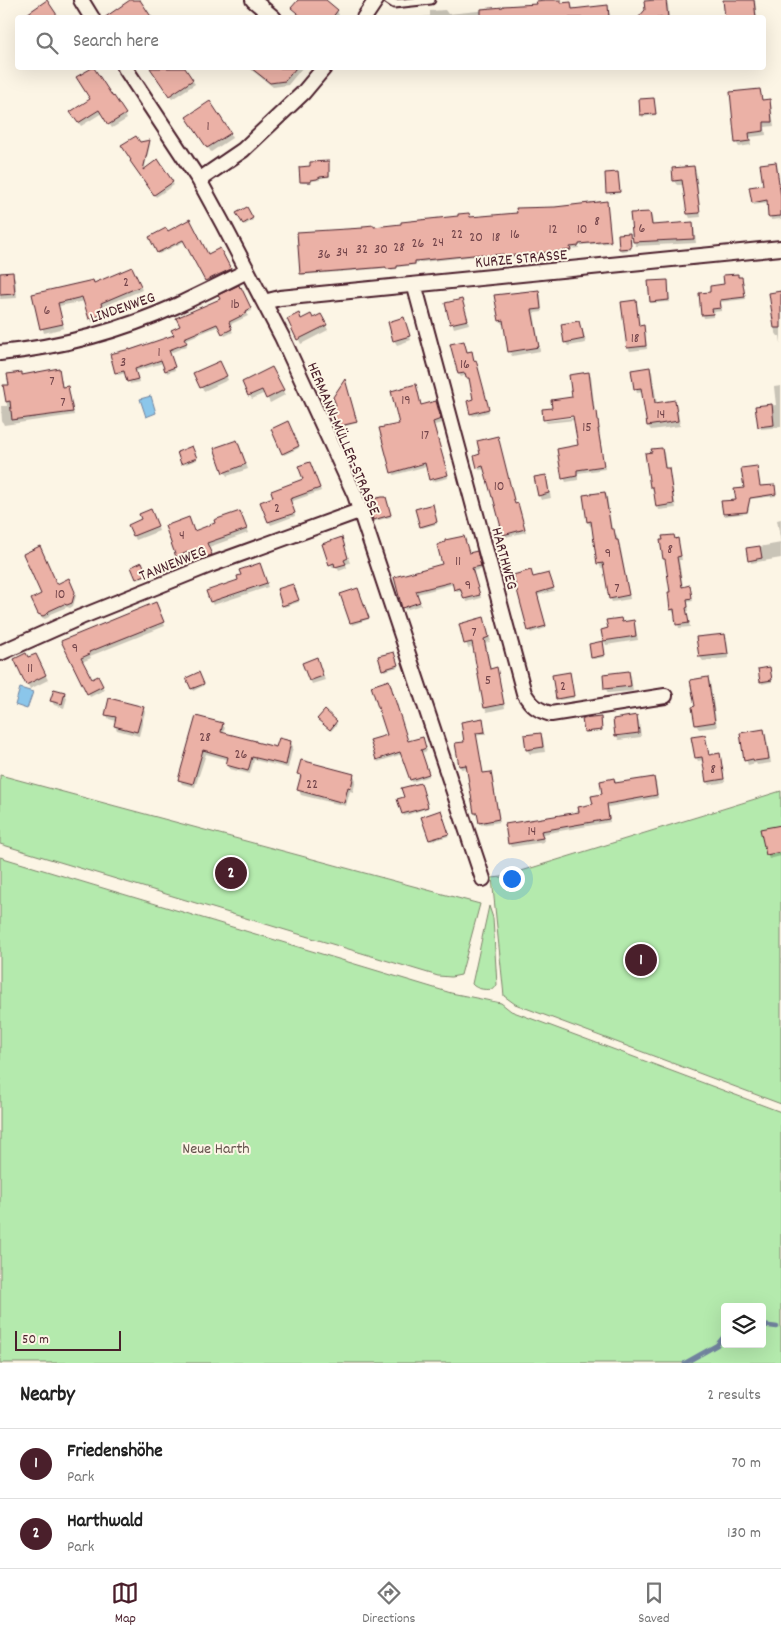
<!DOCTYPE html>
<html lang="en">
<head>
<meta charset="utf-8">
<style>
  :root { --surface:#fff; --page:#f6f6f6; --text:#222; --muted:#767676; --line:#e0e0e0; --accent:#4a1f2b }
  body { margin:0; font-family:Dekko,sans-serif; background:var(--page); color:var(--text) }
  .controls { position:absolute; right:15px; bottom:15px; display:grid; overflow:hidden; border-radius:5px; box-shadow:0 5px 20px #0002 }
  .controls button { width:45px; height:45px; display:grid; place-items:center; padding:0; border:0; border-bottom:1px solid var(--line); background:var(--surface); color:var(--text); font:25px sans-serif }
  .scale { position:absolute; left:15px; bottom:12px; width:106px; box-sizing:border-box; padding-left:5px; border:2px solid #4a1f2b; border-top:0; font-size:14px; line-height:18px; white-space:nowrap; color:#4a1f2b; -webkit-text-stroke:4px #fcf5e5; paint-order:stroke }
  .you { position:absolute; left:511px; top:878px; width:18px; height:18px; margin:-12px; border:4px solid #fff; border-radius:50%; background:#1a73e8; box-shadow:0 0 0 8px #1a73e833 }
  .badge { display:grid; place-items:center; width:32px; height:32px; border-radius:50%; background:var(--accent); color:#fff; font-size:16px; font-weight:700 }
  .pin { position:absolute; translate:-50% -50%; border:2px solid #fff; box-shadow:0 1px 5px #0006 }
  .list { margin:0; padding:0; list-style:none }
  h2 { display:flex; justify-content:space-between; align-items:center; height:65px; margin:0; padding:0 20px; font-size:21px }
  h2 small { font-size:16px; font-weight:400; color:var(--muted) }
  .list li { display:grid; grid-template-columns:32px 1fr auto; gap:15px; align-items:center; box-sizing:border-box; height:70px; padding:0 20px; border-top:1px solid var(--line) }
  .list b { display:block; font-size:19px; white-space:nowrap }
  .list p { margin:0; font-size:16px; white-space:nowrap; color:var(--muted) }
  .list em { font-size:16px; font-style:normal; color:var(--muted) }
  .icon { flex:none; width:28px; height:28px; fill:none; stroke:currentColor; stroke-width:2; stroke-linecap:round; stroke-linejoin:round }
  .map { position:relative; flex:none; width:781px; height:1363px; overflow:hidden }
  .search { position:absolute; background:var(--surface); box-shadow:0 5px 20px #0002; left:15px; right:15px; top:15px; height:55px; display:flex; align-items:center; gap:12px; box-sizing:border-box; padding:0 18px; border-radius:5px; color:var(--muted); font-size:19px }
  .sheet { height:205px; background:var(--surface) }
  nav { display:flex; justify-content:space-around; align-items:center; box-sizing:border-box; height:70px; border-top:1px solid var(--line); background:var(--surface); font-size:14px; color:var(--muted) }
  nav a { display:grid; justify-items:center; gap:2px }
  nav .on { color:var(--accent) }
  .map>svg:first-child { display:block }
  .green { fill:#b4eaad; stroke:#7f846c; fill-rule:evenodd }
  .water { fill:#8bc6ea; stroke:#71839e }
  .shadow { fill:#0003 }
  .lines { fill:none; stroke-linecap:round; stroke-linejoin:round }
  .stream { stroke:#71839e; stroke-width:4.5 }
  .building { fill:#ebb1a6; stroke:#4a1f2b }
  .service-casing { stroke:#4a1f2b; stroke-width:11 }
  .minor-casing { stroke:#4a1f2b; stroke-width:18 }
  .service { stroke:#fcf5e5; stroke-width:7 }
  .minor { stroke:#fcf5e5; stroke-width:14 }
  .labels { text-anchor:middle; stroke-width:4; stroke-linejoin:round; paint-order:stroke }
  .number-label { font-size:14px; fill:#72444a }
  .street-label { font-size:16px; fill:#4a1f2b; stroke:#fcf5e5 }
  .park-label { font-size:16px; fill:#64524c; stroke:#fcf5e5 }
</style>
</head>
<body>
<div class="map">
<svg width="781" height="1363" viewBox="0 0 781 1363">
  <rect width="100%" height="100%" fill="#fcf5e5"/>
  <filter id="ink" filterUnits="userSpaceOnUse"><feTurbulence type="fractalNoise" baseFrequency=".02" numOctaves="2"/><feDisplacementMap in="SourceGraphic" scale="10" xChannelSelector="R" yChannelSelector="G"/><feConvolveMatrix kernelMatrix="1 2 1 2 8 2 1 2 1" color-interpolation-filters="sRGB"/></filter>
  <g filter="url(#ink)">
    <path class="green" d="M0,775L480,904L461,975L451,977L438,976L0,844Z
      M781,791V1104L515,1004L504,996L492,878L502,877Z
      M0,857L451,993L501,1003L511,1011L781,1112V1363H0ZM725,1307H762V1344H725Z
      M489,906L493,918L497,985L494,989C487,990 477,990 472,984Z"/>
    <path class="water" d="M151,396L156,413L146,417L140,399Z
      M20,688L33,692L27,709L15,705Z"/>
    <path class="shadow" d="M300,0H324L337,11L339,15L337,18H301L293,8Z
      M560,0L562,4L571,3L573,10L607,6L610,15L613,18H413L430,16V11L445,10L448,14L538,5Z
      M665,0L668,4L669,18H640Z
      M724,0H755L757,18H726Z
      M244,14L249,18H241Z
      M151,68H184L195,84L172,99Z
      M249,68H302L288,85L273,87Z
      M760,91L763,101L769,100L771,104L774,126L765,127L766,135L750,137L751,145L739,147L736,142Z
      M114,98L127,119L112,128L102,113L81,126L72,112Z
      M654,99L656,115L642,117L640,100Z
      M190,121L230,134L232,138L211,152Z
      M149,142L150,144L144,170L157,161L174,185L156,197L133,164L132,160L139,143Z
      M328,162L330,177L320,178V180L311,181L312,183H302L301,181Z
      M775,163L781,194V219L771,220L768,203L754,205L753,202L764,186Z
      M694,167L696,171L701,217L690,218L688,214L684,185H677L674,181Z
      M618,173L620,193L609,194L608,192Z
      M606,202L611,243L579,245V248L570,249L571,251L564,252L505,258L504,256L485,257L484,255L415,263L416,265L397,267V269L388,270L387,268L302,275L301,273L375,228L518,214Z
      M246,209L253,220L245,225L238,214Z
      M650,213L652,217L653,226L692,223L694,227L696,243L636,246L634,242Z
      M190,221L208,255L220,249L231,272L207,282L185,241L159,254L151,238L167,233Z
      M630,236L631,250L621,251L620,249Z
      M134,272L142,290L102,307L106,318L92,322L85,301L59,306L64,328L44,333L33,295L94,285Z
      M12,273L15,278L17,298L0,299V274Z
      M737,275L743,281L746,299L721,302L722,311L713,312V317L704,318L703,315L700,295L712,293Z
      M668,283L670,302L652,303L651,302Z
      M242,291L252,311L246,313L248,316L229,325L233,332L225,336L219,326L185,340L187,346L170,353L175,370L167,373L163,363L136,371L139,382L130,384L126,373L118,375L112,355L175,336Z
      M538,292L541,295L542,312L534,313L540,351L512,356L510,352L505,324H502L500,320Z
      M781,293V344L780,336H778L775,332L771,294Z
      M462,300L469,324L454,328L446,304Z
      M635,301L637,305L640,327H643L645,330L647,349L630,351L628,348L622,303Z
      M321,315L328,330L301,344L289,319H313Z
      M404,319L411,340L397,345L394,340Z
      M579,323L584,334L586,343L568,346L565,342Z
      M464,342L468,353L471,352L477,364L489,412L473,416L471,414L475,400L471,380L469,381L467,375L461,377L459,374L452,345Z
      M222,367L228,380L204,391L201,387Z
      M649,368L652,372L657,404L675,402L677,406L680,426L651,430L648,426L643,392L637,393L635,388Z
      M58,369L63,388H67L69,391L74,415L4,425L2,421L1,406H7L5,386H10L23,377Z
      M274,373L285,395L270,403L265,393L252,399L249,395Z
      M589,374L591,377L595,413L598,416L600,432L599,433L605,469L578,473V480L566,482L564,478L579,446L575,420L547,423L545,421L580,417L553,409L573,398Z
      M345,383L357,423L338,428L332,408L338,406Z
      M781,386V427L761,429L757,407L776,405L774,387Z
      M436,402L442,423L434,425L448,478L432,482L427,466L394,475L393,472L401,425L421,407Z
      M287,423L299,448L284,455L272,430Z
      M498,437L515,505L518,504L519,507L526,532L506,537L485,469L479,470L478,467L482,455Z
      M239,445L248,469L227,476L225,472Z
      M662,449L664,453L666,469H668L670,473L676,508L659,510L652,487Z
      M193,450L197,460L183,465L182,463Z
      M312,467L321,491L290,502L295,516L271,525L269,522L275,498L305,480Z
      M545,476L547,480L551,498L541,500L539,495Z
      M760,487L775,488L776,496L750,499L748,513L725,516L723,502L737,501Z
      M605,493L607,497L612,530L616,534L620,545L630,599L612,602L610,598L605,567L601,568L599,564L593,525L590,526L588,522Z
      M387,500L391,517L375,521L374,519Z
      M433,508L437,524L422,528L421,526Z
      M153,515L159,531L136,540L134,536L143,520Z
      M242,516L248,533L209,547L213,559L202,563L198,553L179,560L177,556L194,532Z
      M781,519V543L777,520Z
      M673,536L679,543L682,560H679L683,588L689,587L693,601L688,602L689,611H687L690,627L679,628L675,613H674L671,609L672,593L666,562L664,559Z
      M464,537L469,554L478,555L482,569L473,571L481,598L467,602L463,591L457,592L454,584L417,594L421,605L405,610L395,578L443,565Z
      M343,543L350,563L346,564L347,568L339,571L337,567L333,568L331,564Z
      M781,543V558L751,563L748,549Z
      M142,563L147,576L138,580L133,567Z
      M261,568L268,587L213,605L211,602L239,581L242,576Z
      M550,577L554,591L538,595L546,628L531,633L529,630L533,578Z
      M70,583L76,596L73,606L70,608L67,607L50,614L49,617L45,619L41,617L39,614L57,585Z
      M294,587L299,602L284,607L283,605Z
      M358,591L369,619L352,625L342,594Z
      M158,608L165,626L90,656L91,658L82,662L91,681L97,678L104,690L90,697L62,642Z
      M483,618L491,641L486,643L491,670L496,669L498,673L505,708L487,712L485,708L474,646L468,648L460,625Z
      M621,619L623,623L633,621L635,625L638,640L606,645L604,641L602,631L609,629Z
      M724,635L727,639L729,658L703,661L700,657L698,638Z
      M603,643L605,657L593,659L592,657Z
      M394,655L398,667L384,671L383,669Z
      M28,659L38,660L48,680L30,689L16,660Z
      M318,663L325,680L312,684L310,680Z
      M759,670H770L772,682L762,684Z
      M629,672L631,676L633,691L608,693L606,689L604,675Z
      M198,674L203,686L193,691L188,678Z
      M570,675L574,698L559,700L558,698Z
      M707,678L710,682L717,727L699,729L696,725L694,708L696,707Z
      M65,693L67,698L64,708L54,705L52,701Z
      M143,708L145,712L139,736L117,730L115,726L116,721L109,719L106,714Z
      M325,712L337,724L331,731L319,720Z
      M636,717L639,721L641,737L619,740L616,735Z
      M482,719L486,734L476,736L483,774L491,773L492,776L500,822L481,825L478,815H476L475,813L467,768L461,769L460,766L456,744L466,743Z
      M601,720L602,731L586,733L585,731Z
      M222,724L225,728L223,734L277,749L291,742L293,747L288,768L254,760L250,774L230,769L228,765L229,760L206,754L195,787L182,784L180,780Z
      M763,730L766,735L771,763L757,765L756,763L748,765L746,760Z
      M540,734L543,738L545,752L530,754L527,750Z
      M705,736L709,756L719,755L721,758L725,782L709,785L707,782L703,760L698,761L696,757Z
      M423,740L427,751L421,753L429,776L412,782L402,754L378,762L377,760L408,743Z
      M299,774L354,776L356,780L353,792L350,791L346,806L301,795L299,790L302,779Z
      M654,778L656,782L658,798L608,807L610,822L543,834L544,842L511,847L509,843L580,813L594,805L604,795L613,780L616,783Z
      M421,786L428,808L404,816L399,800L405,798Z
      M441,813L449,836L431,841L430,840Z
      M781,826V856L769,859L767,854Z"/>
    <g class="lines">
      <path class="stream" d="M762,1325L777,1327
        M685,1363L717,1345L725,1335"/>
    </g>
    <path class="building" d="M47,0L59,18H21Z
      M130,0H140L152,18H104Z
      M298,0H326L338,10L332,18H303L291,8Z
      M545,0H561V3L571,2L572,9L608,5L609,18H481V9L503,7V6L537,4L536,1Z
      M656,0H666L668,18H638L645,10L644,1Z
      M723,0H754L756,18H725Z
      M92,68H94L113,97L114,96L126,114L108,125L99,110L78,123L70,112L90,99L76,77Z
      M150,68H185L193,80L169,96Z
      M251,68H296L285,81L270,83Z
      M760,89L762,100L770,99L772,122H764V131L749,133L750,141L735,143L730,92Z
      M654,98L656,114L640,115L639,99Z
      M210,101L231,133L207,148L186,117Z
      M136,136L140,142L150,140L143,170L158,159L173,182L154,195L130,161L131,160L121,145Z
      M329,161V176L320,177L317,179L311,180V182H300L299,167L310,166V162Z
      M776,162L781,197V216L768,217L767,200L752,203L749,187L763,185L760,164Z
      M694,166L700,213L687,214L682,180L673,181L672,168Z
      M618,172L620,192L606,193L605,173Z
      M607,201L611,241L579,244V246L570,247L571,250L563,251L503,256V254L483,256V254L415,261V264L397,266V268L386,269V267L300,274L297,232L363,228V226L374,225V227L401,224V222L458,216V214L469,213L470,217L517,213L516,208L555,207Z
      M247,207L253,218L243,224L236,213Z
      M650,212L652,225L693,222L694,239L633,242L630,213Z
      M190,219L208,254L220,248L231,269L205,281L183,240L157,253L149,237L166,228L168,231Z
      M630,233L631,248L619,249L618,234Z
      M132,267L141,286L101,303L104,314L89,319L82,297L58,303L63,324L40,329L32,294L93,280L94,283Z
      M13,272L15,294L0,295V273Z
      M738,274V277H742L745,297L720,300L721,308L712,309L713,314L701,315L699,293L710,292V286L724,284L723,275Z
      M668,280L669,300L650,302L648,281Z
      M239,285L240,288L241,287L251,308L246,311L247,313L229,322L232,329L222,334L217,324L184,338L187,343L169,350L175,367L165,371L161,360L135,369L138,379L127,382L124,371L115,373L110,354L130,349V350L174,335L171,330L180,326L176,318L220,299L218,295Z
      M539,290L541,309L532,310L539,347L508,352L503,320L499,321L494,295Z
      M781,291V328H774L769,293Z
      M462,299L468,320L450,324L445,303Z
      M636,300L639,326L644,325L646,346L627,348L621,302Z
      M299,313L301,319L311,314L313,318L321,314L327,325L297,340L287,319Z
      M404,317L410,336L393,341L388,322Z
      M579,321L581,329H582L584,339L564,343L561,324Z
      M464,341L467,352L472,351L474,361L476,360L489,409L470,414L467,401L473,399L469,378H466L465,373L458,374L450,344Z
      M220,361L227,376L200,388L193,373Z
      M272,367L284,390L266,399L262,390L248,396L242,382Z
      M650,367L655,403L675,400L678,421L647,426L641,388L634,389L631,370Z
      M59,368L62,387L68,386L73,412L12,420L10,401L6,402L3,385H9L7,374L22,372V375Z
      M589,372L594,412L597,411L599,429H598L604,466L577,470V476L562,479L557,449L578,445L573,416L543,420L542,409L552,408L551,400L572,397L569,375Z
      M345,379L357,422L336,427L330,407L336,405L333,397Z
      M416,384L421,405L436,401L441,419L433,422L448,475L429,480L425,463L391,473L379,428L399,424L391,391Z
      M772,404L774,425L758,427L755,406Z
      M288,421L299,446L282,454L271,429Z
      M498,436L515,504L518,503L525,529L503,535L493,497H492L483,466L477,468L474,456L480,454L477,441Z
      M237,440L246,464L223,473L214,448Z
      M192,446L197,458L181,464L177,452Z
      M662,448L665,468H669L674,504L656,507L653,487H650L645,453L652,452L651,449Z
      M310,462L320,488L290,499L295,513L268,522L260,502L273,497L271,491L303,479L298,466Z
      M757,466L760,486L775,485L776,494L750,498L747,512L723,514L721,501L736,500L734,489L744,488L741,468Z
      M546,475L549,493L538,496L534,477Z
      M605,492L611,529H614L616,540H618L629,595L609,599L603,563L597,564L591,521L587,522L583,495Z
      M382,497H386L391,515L373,520L368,500Z
      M433,504L437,522L420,527L415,509Z
      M151,509L158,526L133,536L128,525L141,519L139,514Z
      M240,511L247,529L207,543L212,555L199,560L195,549L176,557L165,526L189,517L194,531L215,523L214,520Z
      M674,535L675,539L678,538L681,556L677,557L682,587L690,585L692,598L687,599L688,607L686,608L689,623L676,625L674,609L670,610L668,592H670L665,559H663L660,540H663L662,536Z
      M464,536L469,553L477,551L481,566L472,568L480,595L464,599L460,588L454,590L452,582L416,591L420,602L402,608L394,577L442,564L437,545L445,542V540Z
      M342,537L348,558L344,560L346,564L335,567L334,563L329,565L322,544Z
      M40,546L57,584L69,578L75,592L72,603L67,605L64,604L49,611L47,614L43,616L38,614L31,599L41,594L23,554Z
      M760,546L762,558L748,561L746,548Z
      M142,562L147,574L136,579L131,567Z
      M260,563L267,583L210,602L206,591L238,580L237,576L241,575L239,570Z
      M531,570L533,577L549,573L554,588L537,593L546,626L528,631L513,575Z
      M293,584L299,600L282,606L277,589Z
      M358,588L369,618L350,623L340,594Z
      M156,602L164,622L89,652L90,654L81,658L92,679L98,676L103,686L87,694L61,641Z
      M484,617L489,637L484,639L490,669L497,667L504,704L484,708L472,642L464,644L459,624Z
      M621,618L622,622L634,620L636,636L603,641L601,630L608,628L606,620Z
      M725,634L728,654L699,657L696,637Z
      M603,641L605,655L591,658L589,644Z
      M394,652L398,665L382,670L378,656Z
      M26,653L28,657L36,654L46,675L26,685L14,659Z
      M317,657L323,676L309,681L302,663Z
      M770,667L772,680L760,682L758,669Z
      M629,671L631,686L604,689L603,674Z
      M199,672L204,684L191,689L186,678Z
      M570,672L574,696L556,699L552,675Z
      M708,677L715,722L695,725L692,707L695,706L690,680Z
      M389,680L408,741L423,737L426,748L421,750L429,774L410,780L400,752L376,760L370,740L387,735L371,686Z
      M54,689L65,692L62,704L50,701Z
      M109,698L144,707L137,732L114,726L116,717L105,715Z
      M325,710L337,721L330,730L317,719Z
      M637,715L639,733L615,736L613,719Z
      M196,716L223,723L221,732L256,741V742L276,747L279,738L291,741L286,765L252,757L248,771L226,765L228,757L203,750L193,784L178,780Z
      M601,717L602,730L584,732L582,719Z
      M483,718L485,732L476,733L483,773L491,772L499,819L479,823L477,813H474L466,765L459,766L455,743L464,742L461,722Z
      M764,729L769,759L754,761L753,759L744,761L740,733Z
      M541,733L543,747L526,750L524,735Z
      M705,735L709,755L720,753L724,779L706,782L702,757L695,758L691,737Z
      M301,760L354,774L351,788L348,787L344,803L297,790L301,775L297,774Z
      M654,777L657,795L607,804L609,819L541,831L543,838L508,844L505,824L579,812L578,807L593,804L591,796L602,794L600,781L614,778L615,783Z
      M421,783L428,807L402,814L397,799L404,797L401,788Z
      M441,810L449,834L429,840L421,817Z
      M781,825V852L766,855L760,829Z"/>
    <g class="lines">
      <g class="service-casing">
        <path id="service" d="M388,0L394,4L431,0"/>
      </g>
      <g class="minor-casing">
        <path id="minor" d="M81,0L92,18
          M253,0L274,18
          M364,18L376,0
          M125,68L199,180L223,224L282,337L355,495L483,879
          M199,180L243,150L303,93L324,68
          M415,285L416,291L524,693C531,705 537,710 551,714L665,696
          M264,302L280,298L781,248
          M0,353C60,347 123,330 178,305C201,294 224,283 247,271
          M0,653L81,617L210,565L359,511"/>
      </g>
      <use href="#service" class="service"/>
      <use href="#minor" class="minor"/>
    </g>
  </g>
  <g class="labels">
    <g class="number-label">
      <text x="208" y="130">1</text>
      <text x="597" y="225">8</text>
      <text x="642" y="232">6</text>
      <text x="553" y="233">12</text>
      <text x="582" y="233">10</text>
      <text x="457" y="238">22</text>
      <text x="515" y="238">16</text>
      <text x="476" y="241">20</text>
      <text x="496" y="241">18</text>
      <text x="438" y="246">24</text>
      <text x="418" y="247">26</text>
      <text x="399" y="251">28</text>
      <text x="362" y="253">32</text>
      <text x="381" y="253">30</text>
      <text x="342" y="256">34</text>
      <text x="324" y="258">36</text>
      <text x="126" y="286">2</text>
      <text x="235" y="308">1b</text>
      <text x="47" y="314">6</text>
      <text x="635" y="342">18</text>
      <text x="159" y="356">1</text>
      <text x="123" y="366">3</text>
      <text x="465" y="368">16</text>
      <text x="52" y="385">7</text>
      <text x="406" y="404">19</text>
      <text x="63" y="406">7</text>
      <text x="661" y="418">14</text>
      <text x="587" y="431">15</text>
      <text x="425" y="439">17</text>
      <text x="499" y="490">10</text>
      <text x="277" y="512">2</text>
      <text x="182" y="539">4</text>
      <text x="670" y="553">8</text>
      <text x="608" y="557">9</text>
      <text x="458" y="565">11</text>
      <text x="468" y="589">9</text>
      <text x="617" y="592">7</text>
      <text x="60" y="598">10</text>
      <text x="474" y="636">7</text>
      <text x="75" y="652">9</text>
      <text x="30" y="672">11</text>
      <text x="488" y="684">5</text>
      <text x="563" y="690">2</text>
      <text x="205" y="741">28</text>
      <text x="241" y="758">26</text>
      <text x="713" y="773">8</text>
      <text x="312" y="788">22</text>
      <text x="532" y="835">14</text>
    </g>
    <g class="street-label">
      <text transform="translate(521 257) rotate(-5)" y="6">KURZE STRASSE</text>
      <text transform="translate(122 306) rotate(-19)" y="6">LINDENWEG</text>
      <text transform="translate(345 438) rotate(67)" y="6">HERMANN-MÜLLER-STRASSE</text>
      <text transform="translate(506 558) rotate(75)" y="6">HARTHWEG</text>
      <text transform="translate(172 562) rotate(-22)" y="6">TANNENWEG</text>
    </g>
    <g class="park-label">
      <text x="216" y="1153">Neue Harth</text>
    </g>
  </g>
</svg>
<div class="controls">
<button><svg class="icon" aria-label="layers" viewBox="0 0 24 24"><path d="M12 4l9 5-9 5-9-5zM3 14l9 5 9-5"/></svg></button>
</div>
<div class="scale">50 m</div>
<div class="you"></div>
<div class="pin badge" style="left:641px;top:960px">1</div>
<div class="pin badge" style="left:231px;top:873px">2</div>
<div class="search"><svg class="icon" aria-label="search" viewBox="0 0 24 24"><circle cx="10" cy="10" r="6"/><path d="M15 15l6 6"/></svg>Search here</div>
</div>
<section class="sheet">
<h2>Nearby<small>2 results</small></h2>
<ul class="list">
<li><span class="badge">1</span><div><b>Friedenshöhe</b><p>Park</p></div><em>70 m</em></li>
<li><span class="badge">2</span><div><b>Harthwald</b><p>Park</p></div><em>130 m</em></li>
</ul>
</section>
<nav>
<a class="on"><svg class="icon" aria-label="map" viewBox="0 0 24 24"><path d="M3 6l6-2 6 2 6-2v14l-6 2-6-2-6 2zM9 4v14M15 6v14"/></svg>Map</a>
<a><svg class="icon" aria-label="directions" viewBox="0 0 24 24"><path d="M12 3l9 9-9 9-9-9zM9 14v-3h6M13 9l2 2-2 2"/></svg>Directions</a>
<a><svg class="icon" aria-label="saved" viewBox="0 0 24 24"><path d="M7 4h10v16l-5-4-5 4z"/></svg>Saved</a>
</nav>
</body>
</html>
